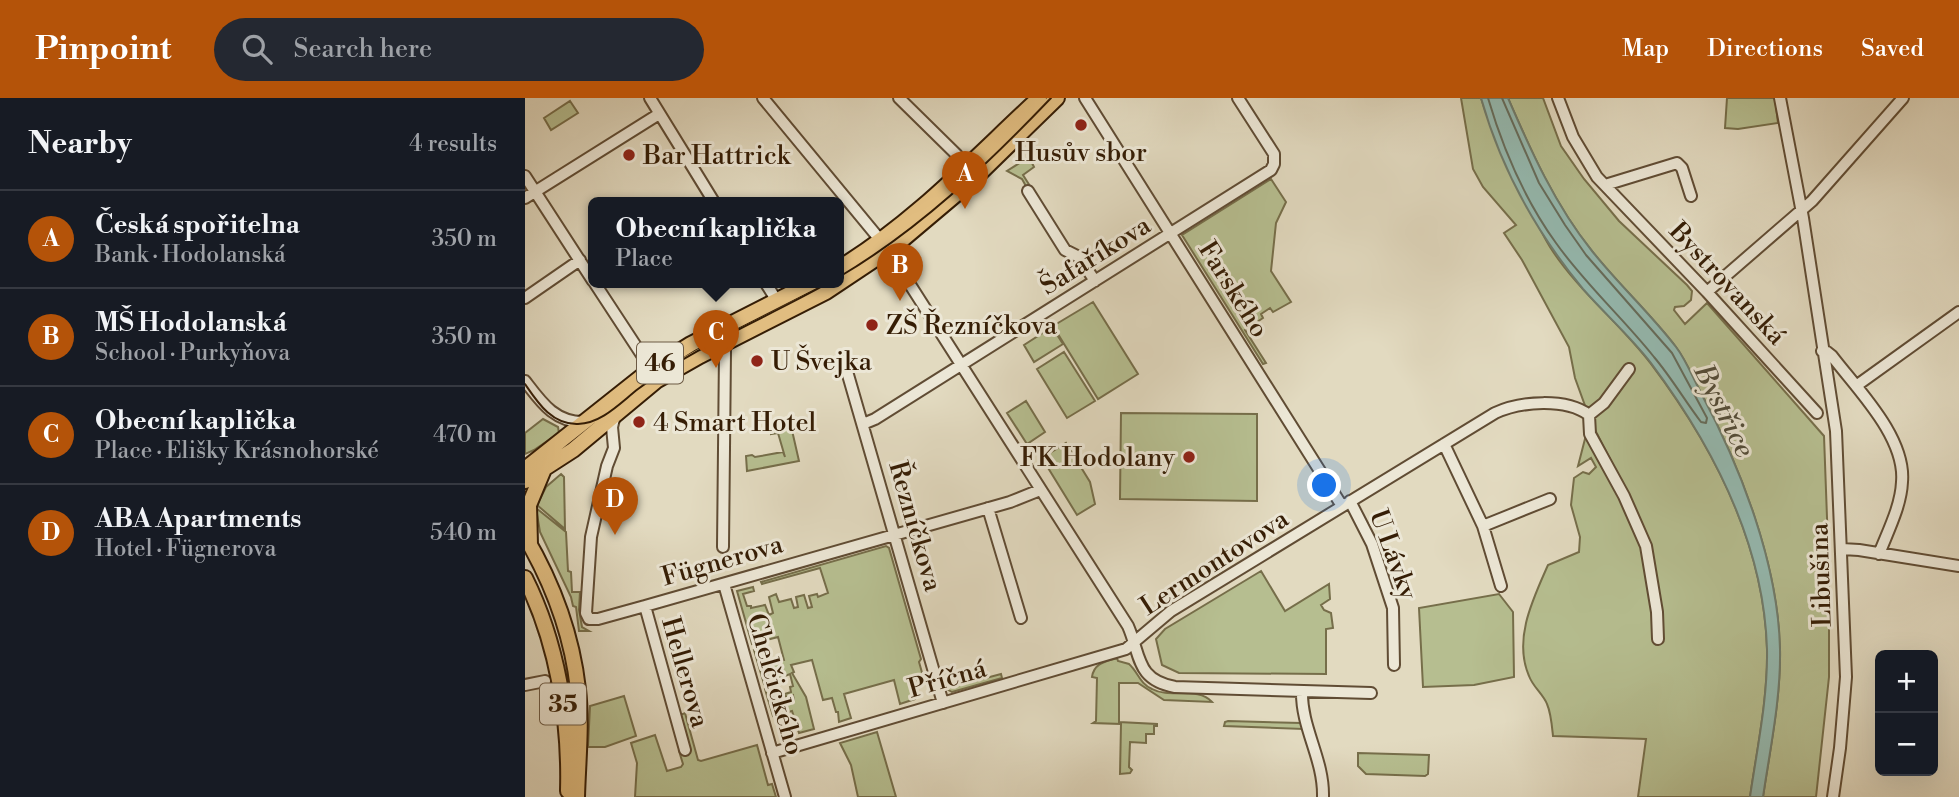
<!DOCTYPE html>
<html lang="en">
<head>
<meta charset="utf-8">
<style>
  :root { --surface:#171b24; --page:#242831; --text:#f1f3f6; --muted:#9ea1a6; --line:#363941; --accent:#b45309 }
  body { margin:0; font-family:"Libre Bodoni",serif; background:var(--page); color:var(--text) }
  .controls { position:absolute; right:21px; bottom:21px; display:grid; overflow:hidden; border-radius:10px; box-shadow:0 7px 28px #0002 }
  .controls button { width:63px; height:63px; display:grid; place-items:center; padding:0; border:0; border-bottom:2px solid var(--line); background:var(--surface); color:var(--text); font:35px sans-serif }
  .you { position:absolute; left:800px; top:388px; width:24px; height:24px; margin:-18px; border:5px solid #fff; border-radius:50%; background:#1a73e8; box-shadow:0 0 0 10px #1a73e833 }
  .badge { display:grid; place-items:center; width:46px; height:46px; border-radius:50%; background:var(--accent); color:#fff; font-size:23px; font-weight:700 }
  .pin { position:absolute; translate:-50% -58px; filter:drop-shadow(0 2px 4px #0008) }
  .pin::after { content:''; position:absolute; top:37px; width:24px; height:21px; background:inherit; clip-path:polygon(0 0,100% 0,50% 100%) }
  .popup { position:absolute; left:63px; top:99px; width:256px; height:91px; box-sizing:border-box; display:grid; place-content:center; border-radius:10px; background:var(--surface); filter:drop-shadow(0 2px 5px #0005); font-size:23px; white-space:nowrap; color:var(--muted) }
  .popup b { font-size:26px; color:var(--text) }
  .popup::after { content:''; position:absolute; left:50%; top:100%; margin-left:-14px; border:14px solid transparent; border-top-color:var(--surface) }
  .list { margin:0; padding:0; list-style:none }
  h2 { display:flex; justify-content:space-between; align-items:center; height:91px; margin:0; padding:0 28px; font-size:30px }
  h2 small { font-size:23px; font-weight:400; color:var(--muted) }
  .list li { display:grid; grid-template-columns:46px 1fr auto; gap:21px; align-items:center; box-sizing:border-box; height:98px; padding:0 28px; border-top:2px solid var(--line) }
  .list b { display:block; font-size:26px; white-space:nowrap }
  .list p { margin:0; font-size:23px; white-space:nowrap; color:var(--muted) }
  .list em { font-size:23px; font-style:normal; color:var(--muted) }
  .icon { flex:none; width:38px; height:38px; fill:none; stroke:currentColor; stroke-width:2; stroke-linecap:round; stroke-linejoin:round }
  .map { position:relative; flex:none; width:1434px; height:699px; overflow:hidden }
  header { display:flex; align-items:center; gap:42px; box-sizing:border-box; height:98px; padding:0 35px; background:var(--accent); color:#fff }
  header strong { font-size:33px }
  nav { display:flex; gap:38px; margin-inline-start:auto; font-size:24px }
  .search { width:490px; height:63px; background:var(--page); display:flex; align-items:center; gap:18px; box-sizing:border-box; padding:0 24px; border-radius:38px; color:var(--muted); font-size:26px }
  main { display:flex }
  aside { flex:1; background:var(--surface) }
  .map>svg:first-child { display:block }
  .green { fill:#b6be90; stroke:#766e4a; stroke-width:2 }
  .water { fill:#95bbb2; stroke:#6f7c6d; stroke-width:2 }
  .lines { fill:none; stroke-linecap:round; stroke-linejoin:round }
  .shore { stroke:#656c5c; stroke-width:2 }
  .minor-casing { stroke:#604c34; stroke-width:14 }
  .major-casing { stroke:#351d05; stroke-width:18 }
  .minor { stroke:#ece7d6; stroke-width:10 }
  .major { stroke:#e1bd80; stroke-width:14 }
  .tram { stroke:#351d05; stroke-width:2 }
  .poi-dot { fill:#8f2418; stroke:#ece7d6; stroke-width:2.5 }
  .labels { text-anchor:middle; stroke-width:6; stroke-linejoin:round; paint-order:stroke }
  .shield { fill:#ece7d6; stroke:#6c5a44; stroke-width:2 }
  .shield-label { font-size:24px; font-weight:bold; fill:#351d05 }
  .poi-label { font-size:26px; fill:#351d05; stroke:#ece7d6; text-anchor:start }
  .street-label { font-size:26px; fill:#351d05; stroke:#ece7d6 }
  .water-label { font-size:28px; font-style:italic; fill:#524c39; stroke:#ece7d6 }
</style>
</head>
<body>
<header>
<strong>Pinpoint</strong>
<div class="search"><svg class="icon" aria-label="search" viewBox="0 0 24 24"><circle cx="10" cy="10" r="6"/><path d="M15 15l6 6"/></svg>Search here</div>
<nav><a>Map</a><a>Directions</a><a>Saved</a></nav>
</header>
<main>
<aside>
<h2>Nearby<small>4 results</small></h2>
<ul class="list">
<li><span class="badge">A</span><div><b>Česká spořitelna</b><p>Bank · Hodolanská</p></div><em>350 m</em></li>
<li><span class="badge">B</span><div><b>MŠ Hodolanská</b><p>School · Purkyňova</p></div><em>350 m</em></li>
<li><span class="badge">C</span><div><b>Obecní kaplička</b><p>Place · Elišky Krásnohorské</p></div><em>470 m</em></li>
<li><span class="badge">D</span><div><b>ABA Apartments</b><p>Hotel · Fügnerova</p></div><em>540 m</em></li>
</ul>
</aside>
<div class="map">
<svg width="1434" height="699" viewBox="0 0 1434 699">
  <rect width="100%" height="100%" fill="#e2dac0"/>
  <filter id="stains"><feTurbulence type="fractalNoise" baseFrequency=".00286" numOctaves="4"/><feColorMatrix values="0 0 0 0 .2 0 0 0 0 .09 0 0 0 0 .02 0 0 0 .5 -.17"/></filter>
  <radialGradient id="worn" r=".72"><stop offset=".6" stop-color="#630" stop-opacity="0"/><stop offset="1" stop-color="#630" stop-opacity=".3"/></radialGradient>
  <path class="green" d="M936,0H956C967,36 985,68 1001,102C1009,117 1016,135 1025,149C1053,193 1095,225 1126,266C1188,348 1239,446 1242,551C1243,600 1232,651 1225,699H1113L1121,641L1028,638C1027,628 1026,615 1022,606C1018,596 1008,589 1004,578C988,541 1008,501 1023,467L1054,454L1055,439L1046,407L1049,380L1058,374L1064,376L1071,369L1066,360L1053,368L1061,337L1097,404L1117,450L1138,532L1136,506L1125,447L1105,400L1066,324L1050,280L1044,249L997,162L979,135L991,127L958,89L948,71Z
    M983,0H1018L1036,48L1059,81L1094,123L1162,187L1167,193L1166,202L1159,208L1150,209L1149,212L1160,226L1182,205L1299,338L1304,474V579L1291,699H1238C1245,651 1256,600 1255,551C1253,466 1216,370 1176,295C1168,280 1161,262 1151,249C1125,215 1093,186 1067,153C1030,107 1006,53 983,0Z
    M1202,0H1250L1253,25L1213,31L1200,30Z
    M45,3L53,15L26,32L19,20Z
    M504,59L509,69L498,77L505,88L502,90L497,81L482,73Z
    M746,81L761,104L751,125L746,173L766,204L748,214L745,210L736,216L738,220L720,232L741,265L738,266L657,137Z
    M568,204L613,276L573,301L528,228Z
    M527,229L538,246L509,264L499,247Z
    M539,254L570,303L542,320L512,271Z
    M501,303L520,334L502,346L482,315Z
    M596,315L732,316V403L595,401Z
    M18,321L33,329L34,335L9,352L0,356V335Z
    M266,328L274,363L222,373L221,358L227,357L230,359L258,354L260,359L253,335L246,336V332Z
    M541,345L565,384L570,406L552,417L517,360Z
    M36,376L39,379L40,431L12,407L21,389Z
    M11,410L41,434L43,473L46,474L47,494H55L54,512L57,529L64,533H54L51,509L48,508L46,499L15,434Z
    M361,448L364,450L396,561L394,564L398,578L386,586L390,601L375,606L369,582L319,596L326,620L314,624L313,614H311L307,600L298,602L287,562L266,567L269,574L267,575L281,599L289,631L274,635L267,613L248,618L240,591L244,589L252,608L269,603L268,597L261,599L260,596L266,594L265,589L268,588L265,576L239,586L229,552L233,551L238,568L259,562L253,539L227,546L212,493L228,489L229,493L218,496L222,508H226V510L240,507L244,517L248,515L244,499L251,496L254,504L266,501L269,510L273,509L271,499L279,497L283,510L287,509L284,498L292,496L293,499L303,495L295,470L237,486L236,484Z
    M736,473L760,513L804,486L805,501L796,507L799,512L806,515L808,530L801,531V576L654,575L637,567L631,541L640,531Z
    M974,496L988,514L989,579L949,587L898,589L894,510Z
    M592,560L593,563L604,566C613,574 615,586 627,591C645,601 673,588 687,604L639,602L613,585H594V624L632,626V628H629V636H621V645L605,644L604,669L607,672L605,675L595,676L596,626L568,625L571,623L572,580L567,579C569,565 580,564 592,560Z
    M415,576L418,581L431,588L476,576L477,580L427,594L418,589L414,578Z
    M99,598L111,638L80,649H63L65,608Z
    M160,615L173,662L176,663L232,647L243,687L247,686L251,699H110L112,665L106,645L130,637L142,673L156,669L158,666L154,653L162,651L155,617Z
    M703,623L776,625L778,631L699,628L700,624Z
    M352,634L371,699H333L326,667L315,645Z
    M833,655L904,657L903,676L900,678L841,676L833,668Z"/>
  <path class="water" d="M956,0H983C1006,53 1030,107 1067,153C1093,186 1125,215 1151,249C1161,262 1168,280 1176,295C1216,370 1253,466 1255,551C1256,600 1245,651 1238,699H1225C1232,651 1243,600 1242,551C1239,446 1188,348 1126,265C1106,239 1080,216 1058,191C1011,134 976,71 956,0Z"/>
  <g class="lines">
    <path class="shore" d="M963,0C978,51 1000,102 1031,145C1060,186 1098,220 1129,259C1146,279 1160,303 1176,324L1181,325L1182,320L1147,255L1061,157L1040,127L1014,85L977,0"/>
    <g class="minor-casing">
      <path id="minor" d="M125,0L189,104
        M238,0L361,149L603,528C616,558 611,582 650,589L846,595
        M374,0L432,57
        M560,0L817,408
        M1033,0L1048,39L1072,79L1182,194L1292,315
        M1255,0L1278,120L1311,333L1321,579L1315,650L1308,699
        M0,78L68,183
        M1080,87L1152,65L1157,70L1166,98
        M503,93L540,152L554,159L570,183
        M0,100L134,16
        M69,184L126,271
        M240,184L252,203
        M1182,194L1287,103L1378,0
        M0,200L55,162
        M1297,253L1302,254L1307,258C1332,291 1381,339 1377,384C1376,408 1363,433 1354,456
        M319,263L418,605
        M0,283C16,304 30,325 60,324
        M1331,288L1434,214
        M90,317L87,329L89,350L82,368L66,439L61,515L64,521H73L120,508L485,404L515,392
        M1064,317L1065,336L1099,398L1121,448L1132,514L1133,541
        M1064,317L1079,305L1104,271
        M338,326L350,321L746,72L749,66V56L713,0
        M919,346L958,428L976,488
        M825,403L847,446L868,510L869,567
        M463,410L496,520
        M958,428L1025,401
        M198,449L200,253L198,242
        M1317,451L1334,452L1434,468
        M199,486L260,699
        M120,508L160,652
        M0,587L20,583
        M777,593C776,630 799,661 798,699
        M247,655L601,551L646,513L970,315C996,303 1041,300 1064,317"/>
    </g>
    <g class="major-casing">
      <path id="major" d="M314,170C390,124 449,60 514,0
        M0,371L126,271L166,246L288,184
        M0,383L48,352L131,283L175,258L301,194L370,148L447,83L532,0
        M0,438C27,484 47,537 53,591C57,626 53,663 52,699
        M5,446L4,407L19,371
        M0,480C32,544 45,621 43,693"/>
    </g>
    <use href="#minor" class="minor"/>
    <use href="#major" class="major"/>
    <path class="tram" d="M314,179C394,132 462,67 526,0
      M0,286C13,305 27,327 53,326C77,325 95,305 113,291C169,249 243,219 305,184"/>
  </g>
  <g class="poi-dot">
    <circle cx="556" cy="27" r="7"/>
    <circle cx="104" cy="57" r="7"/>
    <circle cx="347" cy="227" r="7"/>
    <circle cx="232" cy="263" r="7"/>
    <circle cx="114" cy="324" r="7"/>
    <circle cx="664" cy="359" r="7"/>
  </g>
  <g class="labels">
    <g class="shield">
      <rect x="112" y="244.5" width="46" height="41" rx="5"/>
      <rect x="15" y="585.5" width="46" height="41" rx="5"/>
    </g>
    <g class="shield-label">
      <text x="135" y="273">46</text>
      <text x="38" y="614">35</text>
    </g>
    <g class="poi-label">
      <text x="556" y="63" text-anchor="middle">Husův sbor</text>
      <text x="118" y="66">Bar Hattrick</text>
      <text x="361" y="236">ZŠ Řezníčkova</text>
      <text x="246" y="272">U Švejka</text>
      <text x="128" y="333">4 Smart Hotel</text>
      <text x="650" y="368" text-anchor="end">FK Hodolany</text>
    </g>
    <g class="street-label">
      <text transform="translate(570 157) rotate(-32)" y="9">Šafaříkova</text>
      <text transform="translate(1203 185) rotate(47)" y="9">Bystrovanská</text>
      <text transform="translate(709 191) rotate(58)" y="9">Farského</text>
      <text transform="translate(391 428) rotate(74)" y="9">Řezníčkova</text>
      <text transform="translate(869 456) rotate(70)" y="9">U Lávky</text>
      <text transform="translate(197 462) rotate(-16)" y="9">Fügnerova</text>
      <text transform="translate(689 464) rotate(-33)" y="9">Lermontovova</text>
      <text transform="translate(1295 477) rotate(-92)" y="9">Libušina</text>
      <text transform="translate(161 574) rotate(74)" y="9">Hellerova</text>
      <text transform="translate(422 580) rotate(-16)" y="9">Příčná</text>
      <text transform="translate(251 586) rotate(74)" y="9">Chelčického</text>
    </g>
    <g class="water-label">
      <text transform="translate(1200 312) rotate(63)" y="10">Bystřice</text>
    </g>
  </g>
  <rect width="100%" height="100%" filter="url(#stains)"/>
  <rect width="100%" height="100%" fill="url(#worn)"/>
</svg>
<div class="controls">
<button>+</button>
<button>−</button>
</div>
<div class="you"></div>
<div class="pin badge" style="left:440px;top:111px">A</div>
<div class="pin badge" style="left:375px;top:203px">B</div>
<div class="pin badge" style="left:191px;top:270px">C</div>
<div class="popup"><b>Obecní kaplička</b>Place</div>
<div class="pin badge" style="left:90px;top:437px">D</div>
</div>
</main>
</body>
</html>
